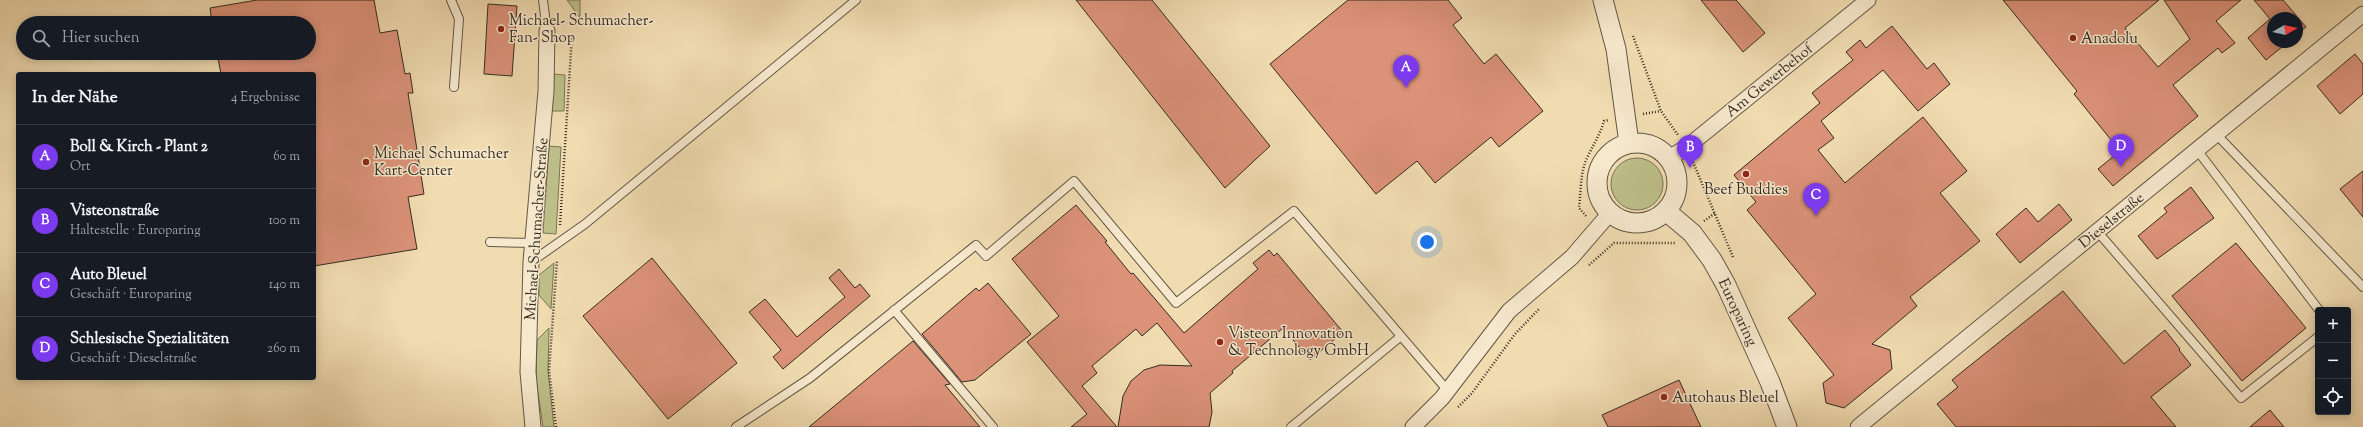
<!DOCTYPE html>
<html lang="de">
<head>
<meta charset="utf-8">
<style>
  :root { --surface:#171b24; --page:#20242c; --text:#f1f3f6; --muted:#9ea1a6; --line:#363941; --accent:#7c3aed }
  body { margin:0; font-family:"Sorts Mill Goudy",serif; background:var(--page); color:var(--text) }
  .controls { position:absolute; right:12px; bottom:12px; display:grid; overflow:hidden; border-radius:4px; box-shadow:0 2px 10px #0003 }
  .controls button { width:36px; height:36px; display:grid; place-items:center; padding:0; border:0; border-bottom:1px solid var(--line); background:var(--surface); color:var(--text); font:20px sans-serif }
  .compass { position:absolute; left:2267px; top:12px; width:36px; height:36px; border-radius:50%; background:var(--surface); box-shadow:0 2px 10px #0003; rotate:81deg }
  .you { position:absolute; left:1427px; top:242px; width:14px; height:14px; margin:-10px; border:3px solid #fff; border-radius:50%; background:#1a73e8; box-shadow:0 0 0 6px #1a73e833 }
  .badge { display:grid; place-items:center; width:26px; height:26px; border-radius:50%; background:var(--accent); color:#fff; font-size:13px; font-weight:700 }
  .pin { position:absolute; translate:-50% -33px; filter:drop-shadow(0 1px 2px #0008) }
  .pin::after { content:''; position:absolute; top:21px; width:14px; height:12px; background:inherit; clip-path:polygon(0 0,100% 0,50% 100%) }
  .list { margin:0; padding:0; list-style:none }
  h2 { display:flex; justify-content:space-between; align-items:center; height:52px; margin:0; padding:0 16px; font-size:17px }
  h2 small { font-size:13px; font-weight:400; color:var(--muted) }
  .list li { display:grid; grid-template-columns:26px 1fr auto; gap:12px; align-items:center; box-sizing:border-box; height:64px; padding:0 16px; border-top:1px solid var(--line) }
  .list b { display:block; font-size:15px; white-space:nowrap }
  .list p { margin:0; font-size:13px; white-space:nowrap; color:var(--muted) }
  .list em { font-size:13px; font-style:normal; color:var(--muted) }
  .icon { flex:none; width:22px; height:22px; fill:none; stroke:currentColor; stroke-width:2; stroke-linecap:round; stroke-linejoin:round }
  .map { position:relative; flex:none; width:2363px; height:427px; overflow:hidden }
  .search { position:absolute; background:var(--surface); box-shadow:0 2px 10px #0003; left:16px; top:16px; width:300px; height:44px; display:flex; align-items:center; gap:10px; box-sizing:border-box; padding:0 14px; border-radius:22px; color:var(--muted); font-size:15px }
  .panel { position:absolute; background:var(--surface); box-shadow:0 2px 10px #0003; left:16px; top:72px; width:300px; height:308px; border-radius:4px }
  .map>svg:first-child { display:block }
  .green { fill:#bdbf89; stroke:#787555 }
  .building { fill:#db9279; stroke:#332b21 }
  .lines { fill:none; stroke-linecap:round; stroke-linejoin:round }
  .service-casing { stroke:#625745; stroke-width:10 }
  .minor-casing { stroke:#625745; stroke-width:17 }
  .tertiary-casing { stroke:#625745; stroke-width:21 }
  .path { stroke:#332b21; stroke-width:2.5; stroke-dasharray:1 2; stroke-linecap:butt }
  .service { stroke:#f6e8cc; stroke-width:8 }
  .minor { stroke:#f6e8cc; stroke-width:15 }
  .tertiary { stroke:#f6e8cc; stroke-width:19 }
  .poi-dot { fill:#8f2418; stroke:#f6e8cc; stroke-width:1.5 }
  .labels { text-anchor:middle; stroke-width:3; stroke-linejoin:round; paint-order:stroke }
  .poi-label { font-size:15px; fill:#332b21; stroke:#f6e8cc; text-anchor:start }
  .street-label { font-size:15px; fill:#332b21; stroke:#f6e8cc }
</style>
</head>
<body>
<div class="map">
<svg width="2363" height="427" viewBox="0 0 2363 427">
  <rect width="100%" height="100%" fill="#f1dcb1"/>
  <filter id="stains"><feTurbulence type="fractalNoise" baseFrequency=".005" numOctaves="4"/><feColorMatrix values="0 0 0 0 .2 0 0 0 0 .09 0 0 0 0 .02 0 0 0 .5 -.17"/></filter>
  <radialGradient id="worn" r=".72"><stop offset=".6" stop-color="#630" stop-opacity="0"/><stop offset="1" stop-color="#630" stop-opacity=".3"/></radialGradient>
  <path class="green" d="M567,0H580V18Z
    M553,74L565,75L564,111H552Z
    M549,146L561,147L556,234L543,233Z
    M1611 184a26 26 0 1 1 52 0a26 26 0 1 1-52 0Z
    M554,263L551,309L539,295V275Z
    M549,328L548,371L554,427H543L536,380L537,340Z"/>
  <path class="building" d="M257,0H374L380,33L397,30L405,74L410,73L413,93H408L424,194L408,197L417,249L314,266V74H221L217,53H309V23H212L210,8Z
    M1076,0H1152L1270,146L1225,188Z
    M1348,0H1448L1462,18L1453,25L1484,64L1496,54L1543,111L1499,147L1491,137L1435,183L1417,161L1376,194L1270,64Z
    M1701,0H1736L1765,33L1743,52Z
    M2003,0H2159L2125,28L2158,67L2190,39L2164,0H2241L2216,21L2235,43L2222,53L2218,48L2173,85L2198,116L2113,186L2098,169L2120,151L2074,94L2077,91Z
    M2254,0H2283L2306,27L2297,34V18H2273V42H2288L2266,60L2248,38L2270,19Z
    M488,4L517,6L512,76L484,74Z
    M1892,26L1927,69L1934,63L1950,84L1918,111L1883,70L1821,121L1834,138L1818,150L1845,183L1923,117L1967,171L1940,193L1980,241L1910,297L1917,306L1872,344L1890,350L1892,369L1844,408L1826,403L1823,383L1834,375L1788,318L1816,294L1747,210L1756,202L1734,175L1820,103L1812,93L1853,60L1846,52L1860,40L1866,48Z
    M2355,54L2363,64V94L2340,114L2317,86Z
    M2363,171V217L2340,189Z
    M2191,187L2214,218L2157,259L2138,236L2167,212L2164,208Z
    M2059,204L2072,220L2020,263L1996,234L2026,208L2038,222Z
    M1076,205L1107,241L1105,242L1131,274L1133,273L1184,333L1258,269L1253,263L1269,250L1274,256L1277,253L1343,332L1310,360L1283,328L1232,371L1233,373L1210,393L1212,412L1209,427H1118L1123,396L1131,381L1144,370L1160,365L1192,366L1157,323L1142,336L1136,329L1092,366L1097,373L1082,386L1117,427H1071L1087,414L1027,342L1059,316L1012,259Z
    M2236,243L2306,328L2242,381L2172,296Z
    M652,258L737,363L668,419L583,316Z
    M839,269L855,288L860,284L870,296L783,369L773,357L781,350L749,312L765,299L797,337L845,297L829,278Z
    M988,283L1031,334L975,380L962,382L922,334L976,288L979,291Z
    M2063,291L2124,364L2165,330L2180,349L2179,350L2191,365L2151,397L2176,427H1956L1937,404L1958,387L1952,380Z
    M913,341L950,384L945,385L980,427H809Z
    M1679,380L1701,427H1608L1602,415Z
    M2270,410L2284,427H2250Z"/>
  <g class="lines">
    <g class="service-casing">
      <path id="service" d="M451,0L459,19L454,87
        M543,0L547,31
        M2216,134L2363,287
        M2197,150L2319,310
        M2097,231L2241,398L2318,337
        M490,242L533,243
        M531,262L585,224L856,0
        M894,310L993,427
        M736,427L810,378L976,245L986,256L1074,181L1176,303L1294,211L1448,391
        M1291,427L1400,337"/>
    </g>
    <g class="minor-casing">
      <path id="minor" d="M1669,158L1687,147L1868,0
        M533,427L528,372L531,262L546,91L547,31
        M1413,427L1442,398L1509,311L1572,257L1610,213
        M1858,427L2363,14"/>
    </g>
    <g class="tertiary-casing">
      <path id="tertiary" d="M1603,0L1616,49L1629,143
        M1597 183a40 40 0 1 1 80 0a40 40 0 1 1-80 0Z
        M1666,211L1692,233L1712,260L1726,285L1770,382L1787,427"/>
    </g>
    <path class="path" d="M1633,36L1661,111L1678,135
      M1643,114L1661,111
      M1693,162L1733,257
      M1586,216L1579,208C1581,192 1580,173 1587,158C1593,145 1600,135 1604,121L1609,120
      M1704,221L1715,213
      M560,225L572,35
      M1589,265L1614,243H1675
      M1458,407L1472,393L1515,334L1539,309
      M556,427L549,371L557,260"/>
    <use href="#service" class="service"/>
    <use href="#minor" class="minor"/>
    <use href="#tertiary" class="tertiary"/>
  </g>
  <g class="poi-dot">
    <circle cx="501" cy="29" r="4"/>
    <circle cx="2073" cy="38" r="4"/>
    <circle cx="366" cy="162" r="4"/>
    <circle cx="1746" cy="174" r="4"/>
    <circle cx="1220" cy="342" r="4"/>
    <circle cx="1664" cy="397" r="4"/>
  </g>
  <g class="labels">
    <g class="poi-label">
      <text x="509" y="25">Michael- Schumacher-<tspan x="509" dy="17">Fan- Shop</tspan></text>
      <text x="2081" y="43">Anadolu</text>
      <text x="374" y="158">Michael Schumacher<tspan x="374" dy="17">Kart-Center</tspan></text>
      <text x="1746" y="194" text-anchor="middle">Beef Buddies</text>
      <text x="1228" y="338">Visteon Innovation<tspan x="1228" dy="17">&amp; Technology GmbH</tspan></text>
      <text x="1672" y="402">Autohaus Bleuel</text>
    </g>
    <g class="street-label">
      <text transform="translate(1769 80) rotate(-39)" y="5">Am Gewerbehof</text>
      <text transform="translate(2111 220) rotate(-39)" y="5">Dieselstraße</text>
      <text transform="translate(536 229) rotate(-86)" y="5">Michael-Schumacher-Straße</text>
      <text transform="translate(1738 312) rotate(65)" y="5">Europaring</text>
    </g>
  </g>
  <rect width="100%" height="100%" filter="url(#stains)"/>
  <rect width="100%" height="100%" fill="url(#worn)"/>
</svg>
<div class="controls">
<button>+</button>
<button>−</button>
<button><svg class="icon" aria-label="locate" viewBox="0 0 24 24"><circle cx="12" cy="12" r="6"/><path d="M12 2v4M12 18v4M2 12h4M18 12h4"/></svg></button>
</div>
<svg class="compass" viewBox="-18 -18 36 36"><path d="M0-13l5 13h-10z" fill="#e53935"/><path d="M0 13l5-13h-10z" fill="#9ea1a6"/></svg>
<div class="you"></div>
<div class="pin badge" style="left:1406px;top:88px">A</div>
<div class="pin badge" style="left:1690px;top:168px">B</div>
<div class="pin badge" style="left:1816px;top:216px">C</div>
<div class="pin badge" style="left:2121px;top:167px">D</div>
<div class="search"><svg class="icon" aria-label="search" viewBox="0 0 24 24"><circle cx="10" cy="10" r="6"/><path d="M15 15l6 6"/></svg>Hier suchen</div>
<section class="panel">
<h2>In der Nähe<small>4 Ergebnisse</small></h2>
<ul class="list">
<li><span class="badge">A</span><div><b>Boll &amp; Kirch - Plant 2</b><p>Ort</p></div><em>60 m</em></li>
<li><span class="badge">B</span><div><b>Visteonstraße</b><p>Haltestelle · Europaring</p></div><em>100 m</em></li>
<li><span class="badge">C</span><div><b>Auto Bleuel</b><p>Geschäft · Europaring</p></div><em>140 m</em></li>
<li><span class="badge">D</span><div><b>Schlesische Spezialitäten</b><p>Geschäft · Dieselstraße</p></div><em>260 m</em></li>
</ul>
</section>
</div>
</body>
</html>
